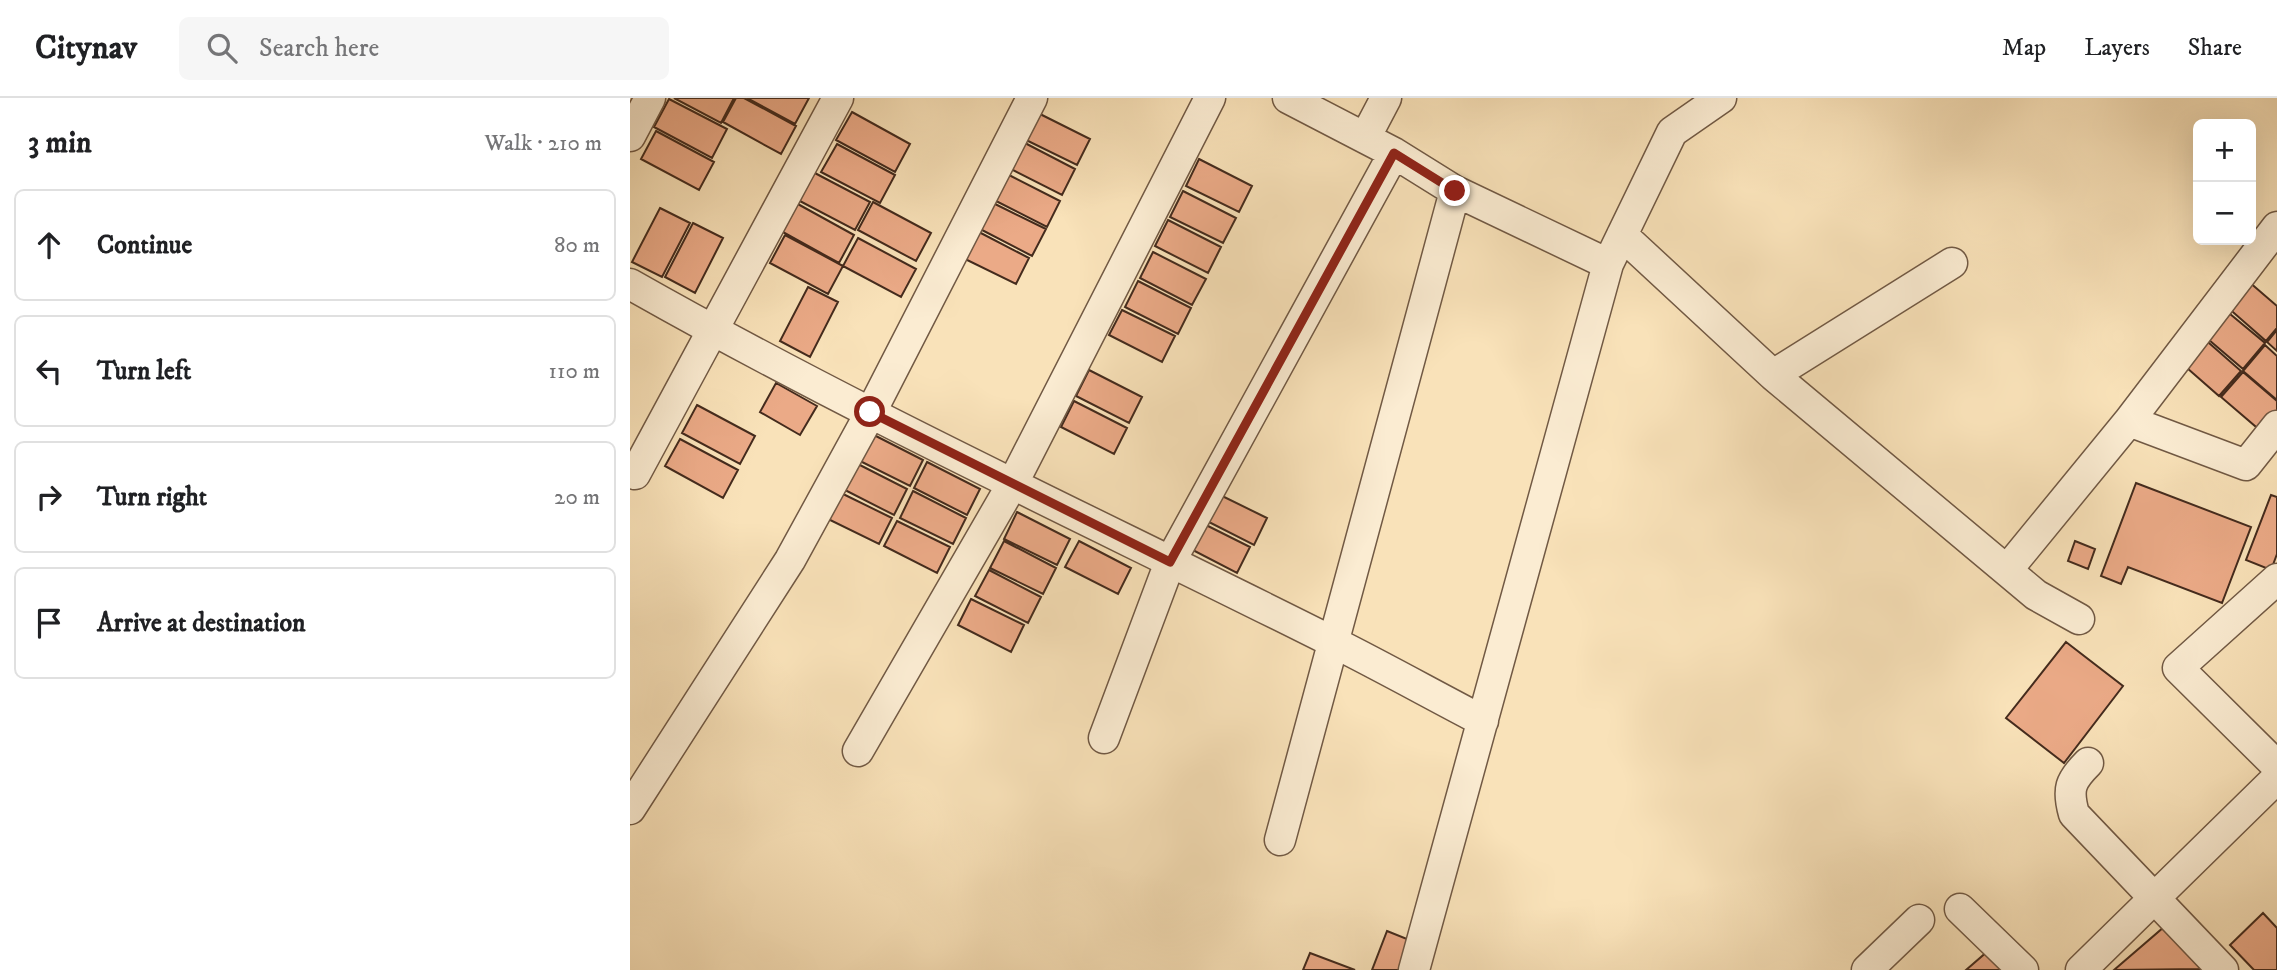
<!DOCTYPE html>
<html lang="en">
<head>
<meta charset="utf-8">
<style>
  :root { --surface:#fff; --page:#f6f6f6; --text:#202124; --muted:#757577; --line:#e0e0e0 }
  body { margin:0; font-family:"IM FELL DW Pica",serif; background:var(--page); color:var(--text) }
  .controls { position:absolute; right:21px; top:21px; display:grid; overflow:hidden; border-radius:10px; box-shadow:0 7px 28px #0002 }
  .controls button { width:63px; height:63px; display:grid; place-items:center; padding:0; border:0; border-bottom:2px solid var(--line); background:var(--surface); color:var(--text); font:35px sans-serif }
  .stop { position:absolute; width:21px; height:21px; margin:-16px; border:5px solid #8f2418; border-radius:50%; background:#fff }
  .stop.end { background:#8f2418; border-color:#fff; box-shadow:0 2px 7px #0008 }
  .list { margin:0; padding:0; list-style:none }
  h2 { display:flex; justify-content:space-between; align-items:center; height:91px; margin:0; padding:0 28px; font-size:30px }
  h2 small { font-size:23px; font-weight:400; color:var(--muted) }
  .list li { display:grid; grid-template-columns:46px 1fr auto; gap:21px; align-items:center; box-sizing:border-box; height:112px; margin:0 14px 14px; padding:0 14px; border:2px solid var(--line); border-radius:10px }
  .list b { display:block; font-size:26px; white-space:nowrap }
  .list em { font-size:23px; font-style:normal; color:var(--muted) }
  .icon { flex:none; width:38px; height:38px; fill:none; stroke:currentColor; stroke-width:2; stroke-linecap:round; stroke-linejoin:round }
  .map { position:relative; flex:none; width:1647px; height:872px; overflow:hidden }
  header { display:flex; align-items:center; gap:42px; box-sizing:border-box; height:98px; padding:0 35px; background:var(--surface); border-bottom:2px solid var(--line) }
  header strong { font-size:33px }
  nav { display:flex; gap:38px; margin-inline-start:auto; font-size:24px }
  .search { width:490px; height:63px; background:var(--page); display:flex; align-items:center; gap:18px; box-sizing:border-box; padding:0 24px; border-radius:10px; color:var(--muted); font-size:26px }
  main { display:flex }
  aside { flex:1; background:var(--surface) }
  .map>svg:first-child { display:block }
  .building { fill:#ebaa87; stroke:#442b1d; stroke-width:2 }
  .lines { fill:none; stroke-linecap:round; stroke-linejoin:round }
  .minor-casing { stroke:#715944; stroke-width:33 }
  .minor { stroke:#fbecd2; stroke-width:30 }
  .route { stroke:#8f2418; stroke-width:9 }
</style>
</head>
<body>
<header>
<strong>Citynav</strong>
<div class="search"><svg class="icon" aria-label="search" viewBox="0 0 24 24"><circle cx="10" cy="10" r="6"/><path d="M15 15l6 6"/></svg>Search here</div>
<nav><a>Map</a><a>Layers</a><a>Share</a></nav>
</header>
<main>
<aside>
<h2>3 min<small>Walk · 210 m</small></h2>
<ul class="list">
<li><svg class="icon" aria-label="ahead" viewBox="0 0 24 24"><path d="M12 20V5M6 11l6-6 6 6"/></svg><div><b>Continue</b></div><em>80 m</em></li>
<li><svg class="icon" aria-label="left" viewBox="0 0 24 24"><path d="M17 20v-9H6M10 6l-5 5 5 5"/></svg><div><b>Turn left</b></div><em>110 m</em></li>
<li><svg class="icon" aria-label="right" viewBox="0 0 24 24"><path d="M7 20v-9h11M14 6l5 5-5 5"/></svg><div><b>Turn right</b></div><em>20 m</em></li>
<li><svg class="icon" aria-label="arrive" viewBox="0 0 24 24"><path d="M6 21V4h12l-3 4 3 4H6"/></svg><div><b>Arrive at destination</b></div></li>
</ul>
</aside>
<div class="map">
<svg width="1647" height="872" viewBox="0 0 1647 872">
  <rect width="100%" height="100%" fill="#f9e2b9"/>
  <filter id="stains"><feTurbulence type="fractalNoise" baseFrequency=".00286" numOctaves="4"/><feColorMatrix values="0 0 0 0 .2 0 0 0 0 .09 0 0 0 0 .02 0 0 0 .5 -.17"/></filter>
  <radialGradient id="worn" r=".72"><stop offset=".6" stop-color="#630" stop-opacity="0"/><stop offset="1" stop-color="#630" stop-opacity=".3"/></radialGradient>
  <path class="building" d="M44,0H104L91,25Z
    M106,0H114L166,28L151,56L93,24Z
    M117,0H179L165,26Z
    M39,1L97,31L82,60L24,29Z
    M222,14L280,46L265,74L206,42Z
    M408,15L460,41L447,67L394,41Z
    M26,33L84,64L69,92L11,61Z
    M393,44L445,71L432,97L379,70Z
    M207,46L265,77L250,105L191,74Z
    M569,61L622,88L609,114L556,88Z
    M181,73L240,104L225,132L166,101Z
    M377,76L430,103L417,129L364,102Z
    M553,93L606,120L593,145L540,119Z
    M243,104L301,135L286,163L228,132Z
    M166,105L224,137L209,165L151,133Z
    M363,105L416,131L402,158L350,131Z
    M30,110L60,125L32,179L2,164Z
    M538,122L591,149L578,175L525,148Z
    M63,125L93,140L65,195L35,179Z
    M347,133L399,160L386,186L333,160Z
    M155,137L213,168L198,196L140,165Z
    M228,140L286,171L271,199L213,168Z
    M523,154L576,181L562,207L510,180Z
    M508,183L561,210L548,236L495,209Z
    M1618,183L1647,208V230L1636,243L1596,208Z
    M178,189L208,204L180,259L150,243Z
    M1594,211L1635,245L1613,271L1572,236Z
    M492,212L545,238L532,264L479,237Z
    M1647,232V253L1637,244Z
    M1571,238L1611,273L1589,298L1549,263Z
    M1635,247L1647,258V302L1613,273Z
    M459,272L512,299L499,325L446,298Z
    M1613,274L1647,303V317L1632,334L1591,299Z
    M146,285L187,308L170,337L130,314Z
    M444,303L497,330L484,356L431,329Z
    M67,307L125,338L110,366L52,335Z
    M240,335L293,362L280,388L226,361Z
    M50,341L108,372L93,400L35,368Z
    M224,364L277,391L264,417L211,390Z
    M297,364L350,391L337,417L284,390Z
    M1506,385L1621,429L1592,505L1498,469L1491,486L1471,478Z
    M283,393L336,420L323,446L270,420Z
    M209,394L262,420L249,446L196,420Z
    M584,394L637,420L624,447L571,420Z
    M1641,397L1647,399V456L1641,472L1616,462Z
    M387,414L440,441L427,467L374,441Z
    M267,423L320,449L307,475L254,448Z
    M568,423L620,449L607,475L555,448Z
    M374,443L426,470L413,496L360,470Z
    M449,443L501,470L488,496L435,469Z
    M1445,443L1465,451L1458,471L1438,463Z
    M359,472L411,499L398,525L345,498Z
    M341,501L394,527L381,554L328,527Z
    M1436,544L1493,588L1434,665L1376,620Z
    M1633,815L1647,830V872H1624L1600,847Z
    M1534,829L1571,871L1484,872Z
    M757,833L782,843L771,872H742Z
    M1358,853L1375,872H1336Z
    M680,855L725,872H673Z"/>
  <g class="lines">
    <g class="minor-casing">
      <path id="minor" d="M658,0L764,55L825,93L978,166
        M0,38L20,0
        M735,40L756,0
        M992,137L1143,277L1406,497L1449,521
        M0,186C229,316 468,426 703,544C753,569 803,597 853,623
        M1143,277L1322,165
        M1499,323L1647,129
        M5,376L208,0
        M1377,472L1499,323L1616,367L1647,328
        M1647,481L1548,570L1647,668
        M474,640L540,464L764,55
        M228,653L383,385L580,0
        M1458,665C1440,683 1437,691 1444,716L1593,872
        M0,711L160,462L241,314L402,0
        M650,742L825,93
        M1330,811L1393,872
        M784,872L978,166L1042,34L1091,0
        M1237,872L1289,822
        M1451,872L1647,680"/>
    </g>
    <use href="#minor" class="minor"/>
  </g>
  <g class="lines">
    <path class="route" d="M240,314L540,464L764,55L825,93"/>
  </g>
  <rect width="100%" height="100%" filter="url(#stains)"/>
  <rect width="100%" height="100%" fill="url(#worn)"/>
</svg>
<div class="controls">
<button>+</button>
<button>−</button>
</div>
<div class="stop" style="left:240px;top:314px"></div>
<div class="stop end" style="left:825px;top:93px"></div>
</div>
</main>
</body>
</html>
